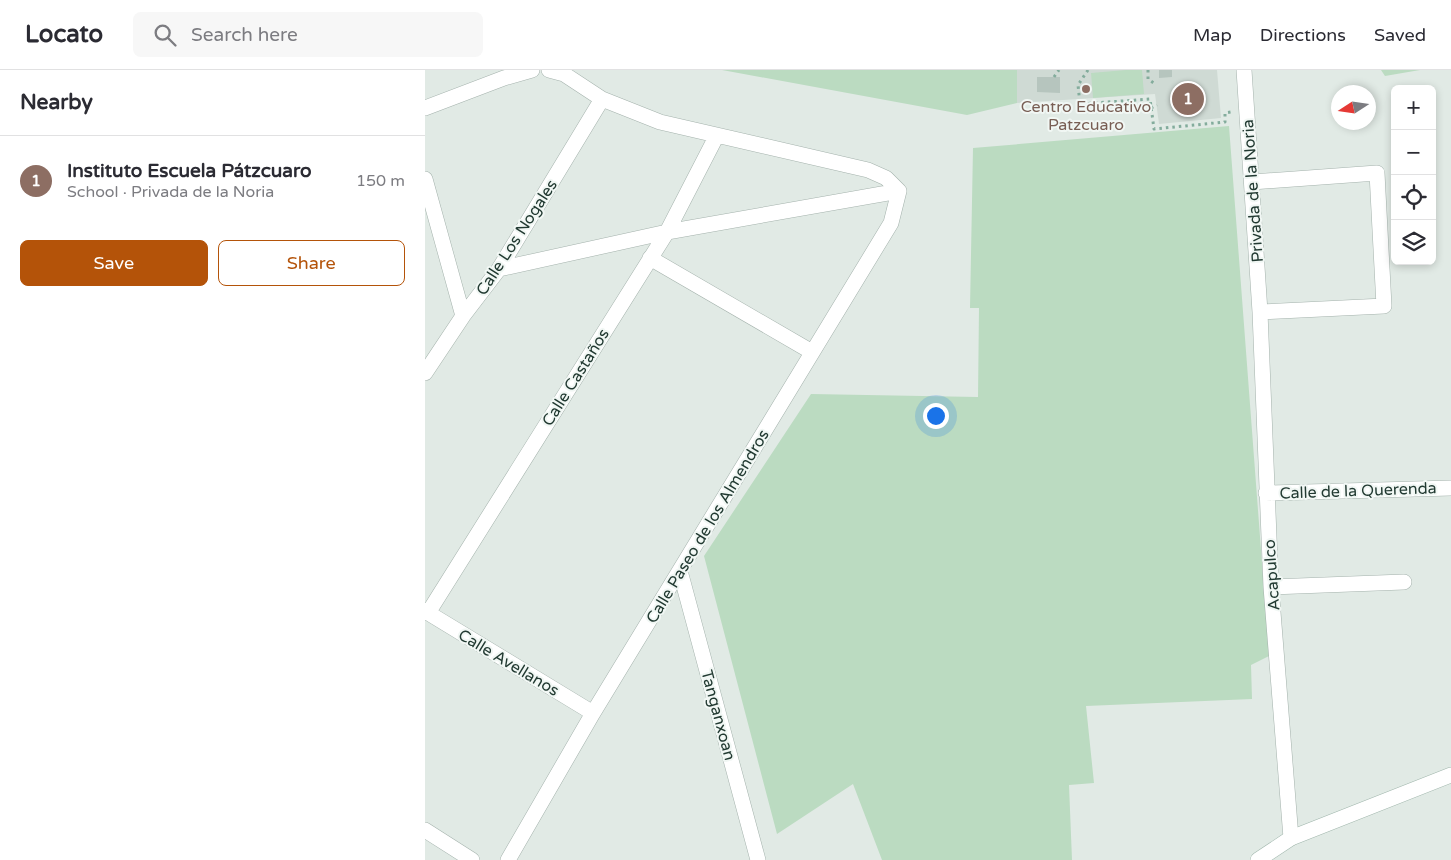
<!DOCTYPE html>
<html lang="en">
<head>
<meta charset="utf-8">
<style>
  :root { --surface:#fff; --page:#f7f7f7; --text:#2b2b33; --muted:#7c7c81; --line:#e1e1e2; --accent:#b45309 }
  body { margin:0; font-family:"Varela Round",sans-serif; background:var(--page); color:var(--text) }
  .controls { position:absolute; right:15px; top:15px; display:grid; overflow:hidden; border-radius:8px; box-shadow:0 2px 8px #0003 }
  .controls button { width:45px; height:45px; display:grid; place-items:center; padding:0; border:0; border-bottom:1px solid var(--line); background:var(--surface); color:var(--text); font:25px sans-serif }
  .compass { position:absolute; left:906px; top:15px; width:45px; height:45px; border-radius:50%; background:var(--surface); box-shadow:0 2px 8px #0003; rotate:258deg }
  .you { position:absolute; left:510px; top:345px; width:18px; height:18px; margin:-12px; border:4px solid #fff; border-radius:50%; background:#1a73e8; box-shadow:0 0 0 8px #1a73e833 }
  .badge { display:grid; place-items:center; width:32px; height:32px; border-radius:50%; background:var(--accent); color:#fff; font-size:16px; font-weight:700 }
  .pin { position:absolute; translate:-50% -50%; border:2px solid #fff; box-shadow:0 1px 5px #0006 }
  .list { margin:0; padding:0; list-style:none }
  h2 { display:flex; justify-content:space-between; align-items:center; height:65px; margin:0; padding:0 20px; font-size:21px }
  h2 small { font-size:16px; font-weight:400; color:var(--muted) }
  .list li { display:grid; grid-template-columns:32px 1fr auto; gap:15px; align-items:center; box-sizing:border-box; height:90px; padding:0 20px; border-top:1px solid var(--line) }
  .list b { display:block; font-size:19px; white-space:nowrap }
  .list p { margin:0; font-size:16px; white-space:nowrap; color:var(--muted) }
  .list em { font-size:16px; font-style:normal; color:var(--muted) }
  .actions { display:flex; gap:10px; padding:15px 20px }
  .actions a { flex:1; padding:11px 0; border:1px solid var(--accent); border-radius:8px; text-align:center; font-size:18px; color:var(--accent) }
  .actions .main { background:var(--accent); color:#fff }
  .icon { flex:none; width:28px; height:28px; fill:none; stroke:currentColor; stroke-width:2; stroke-linecap:round; stroke-linejoin:round }
  .map { position:relative; flex:none; width:1026px; height:790px; overflow:hidden }
  header { display:flex; align-items:center; gap:30px; box-sizing:border-box; height:70px; padding:0 25px; background:var(--surface); border-bottom:1px solid var(--line) }
  header strong { font-size:24px }
  nav { display:flex; gap:28px; margin-inline-start:auto; font-size:18px }
  .search { width:350px; height:45px; background:var(--page); display:flex; align-items:center; gap:12px; box-sizing:border-box; padding:0 18px; border-radius:8px; color:var(--muted); font-size:19px }
  main { display:flex }
  aside { flex:1; background:var(--surface) }
  .map>svg:first-child { display:block }
  .built { fill:#cfdad4 }
  .green { fill:#bbdbc1 }
  .building { fill:#b6c5be }
  .lines { fill:none; stroke-linecap:round; stroke-linejoin:round }
  .street-casing { stroke:#a4b2ac; stroke-width:16 }
  .secondary-casing { stroke:#a0b6ac; stroke-width:16 }
  .path { stroke:#83ac9c; stroke-width:3; stroke-dasharray:2.5 4; stroke-linecap:butt }
  .street { stroke:#fff; stroke-width:15 }
  .secondary { stroke:#fff; stroke-width:15 }
  .education-dot { fill:#8d6e63; stroke:#f1f7f4; stroke-width:2 }
  .labels { text-anchor:middle; stroke-width:4; stroke-linejoin:round; paint-order:stroke }
  .education-label { font-size:16px; fill:#785e54; stroke:#f1f7f4 }
  .street-label { font-size:16px; fill:#223a32; stroke:#f1f7f4 }
</style>
</head>
<body>
<header>
<strong>Locato</strong>
<div class="search"><svg class="icon" aria-label="search" viewBox="0 0 24 24"><circle cx="10" cy="10" r="6"/><path d="M15 15l6 6"/></svg>Search here</div>
<nav><a>Map</a><a>Directions</a><a>Saved</a></nav>
</header>
<main>
<aside>
<h2>Nearby<small></small></h2>
<ul class="list">
<li><span class="badge" style="background:#8d6e63">1</span><div><b>Instituto Escuela Pátzcuaro</b><p>School · Privada de la Noria</p></div><em>150 m</em></li>
</ul>
<div class="actions"><a class="main">Save</a><a>Share</a></div>
</aside>
<div class="map">
<svg width="1026" height="790" viewBox="0 0 1026 790">
  <rect width="100%" height="100%" fill="#e1eae5"/>
  <path class="built" d="M592,0H792L796,48L734,54L730,24L592,33Z"/>
  <path class="green" d="M297,0H592V33L542,45Z
    M701,0H717L719,24L668,28L666,3Z
    M956,0H995L960,6Z
    M804,56L844,586L826,595L827,629L661,636L669,713L644,715L647,790H457L428,714L352,764L279,486L386,324L553,327L554,238H545L548,78Z"/>
  <path class="building" d="M734,0H747V7L734,8Z
    M612,7H635V23L612,22Z"/>
  <g class="lines">
    <g class="street-casing">
      <path id="street" d="M124,0L139,4L177,29L235,52L443,100L461,108L474,121
        M819,0L835,242L846,517L866,768
        M0,38L79,8L107,0
        M0,109L38,246
        M827,112L952,103L959,236L835,242
        M225,188L387,282
        M74,199L242,162L474,121
        M0,303L38,246L74,199L177,29
        M841,423L1026,418
        M255,501L333,790
        M846,517L979,512
        M0,541L168,643
        M3,543L242,162L291,67
        M0,760L47,790
        M83,790L168,643L466,153L474,121"/>
    </g>
    <g class="secondary-casing">
      <path id="secondary" d="M833,790L866,768L1026,705"/>
    </g>
    <path class="path" d="M663,0L653,15L655,34L725,29L729,59L800,52V43L806,42
      M723,0V9L730,14
      M629,7L634,0
      M726,38L732,35"/>
    <use href="#street" class="street"/>
    <use href="#secondary" class="secondary"/>
  </g>
  <circle class="education-dot" cx="661" cy="19" r="5"/>
  <g class="labels">
    <g class="education-label">
      <text x="661" y="42">Centro Educativo<tspan x="661" dy="18">Patzcuaro</tspan></text>
    </g>
    <g class="street-label">
      <text transform="translate(827 121) rotate(-94)" y="6">Privada de la Noria</text>
      <text transform="translate(91 167) rotate(-57)" y="6">Calle Los Nogales</text>
      <text transform="translate(150 307) rotate(-58)" y="6">Calle Castaños</text>
      <text transform="translate(933 420) rotate(-2)" y="6">Calle de la Querenda</text>
      <text transform="translate(282 456) rotate(-59)" y="6">Calle Paseo de los Almendros</text>
      <text transform="translate(846 505) rotate(-94)" y="6">Acapulco</text>
      <text transform="translate(84 592) rotate(31)" y="6">Calle Avellanos</text>
      <text transform="translate(294 645) rotate(75)" y="6">Tanganxoan</text>
    </g>
  </g>
</svg>
<div class="controls">
<button>+</button>
<button>−</button>
<button><svg class="icon" aria-label="locate" viewBox="0 0 24 24"><circle cx="12" cy="12" r="6"/><path d="M12 2v4M12 18v4M2 12h4M18 12h4"/></svg></button>
<button><svg class="icon" aria-label="layers" viewBox="0 0 24 24"><path d="M12 4l9 5-9 5-9-5zM3 14l9 5 9-5"/></svg></button>
</div>
<svg class="compass" viewBox="-18 -18 36 36"><path d="M0-13l5 13h-10z" fill="#e53935"/><path d="M0 13l5-13h-10z" fill="#7c7c81"/></svg>
<div class="you"></div>
<div class="pin badge" style="left:763px;top:29px;background:#8d6e63">1</div>
</div>
</main>
</body>
</html>
